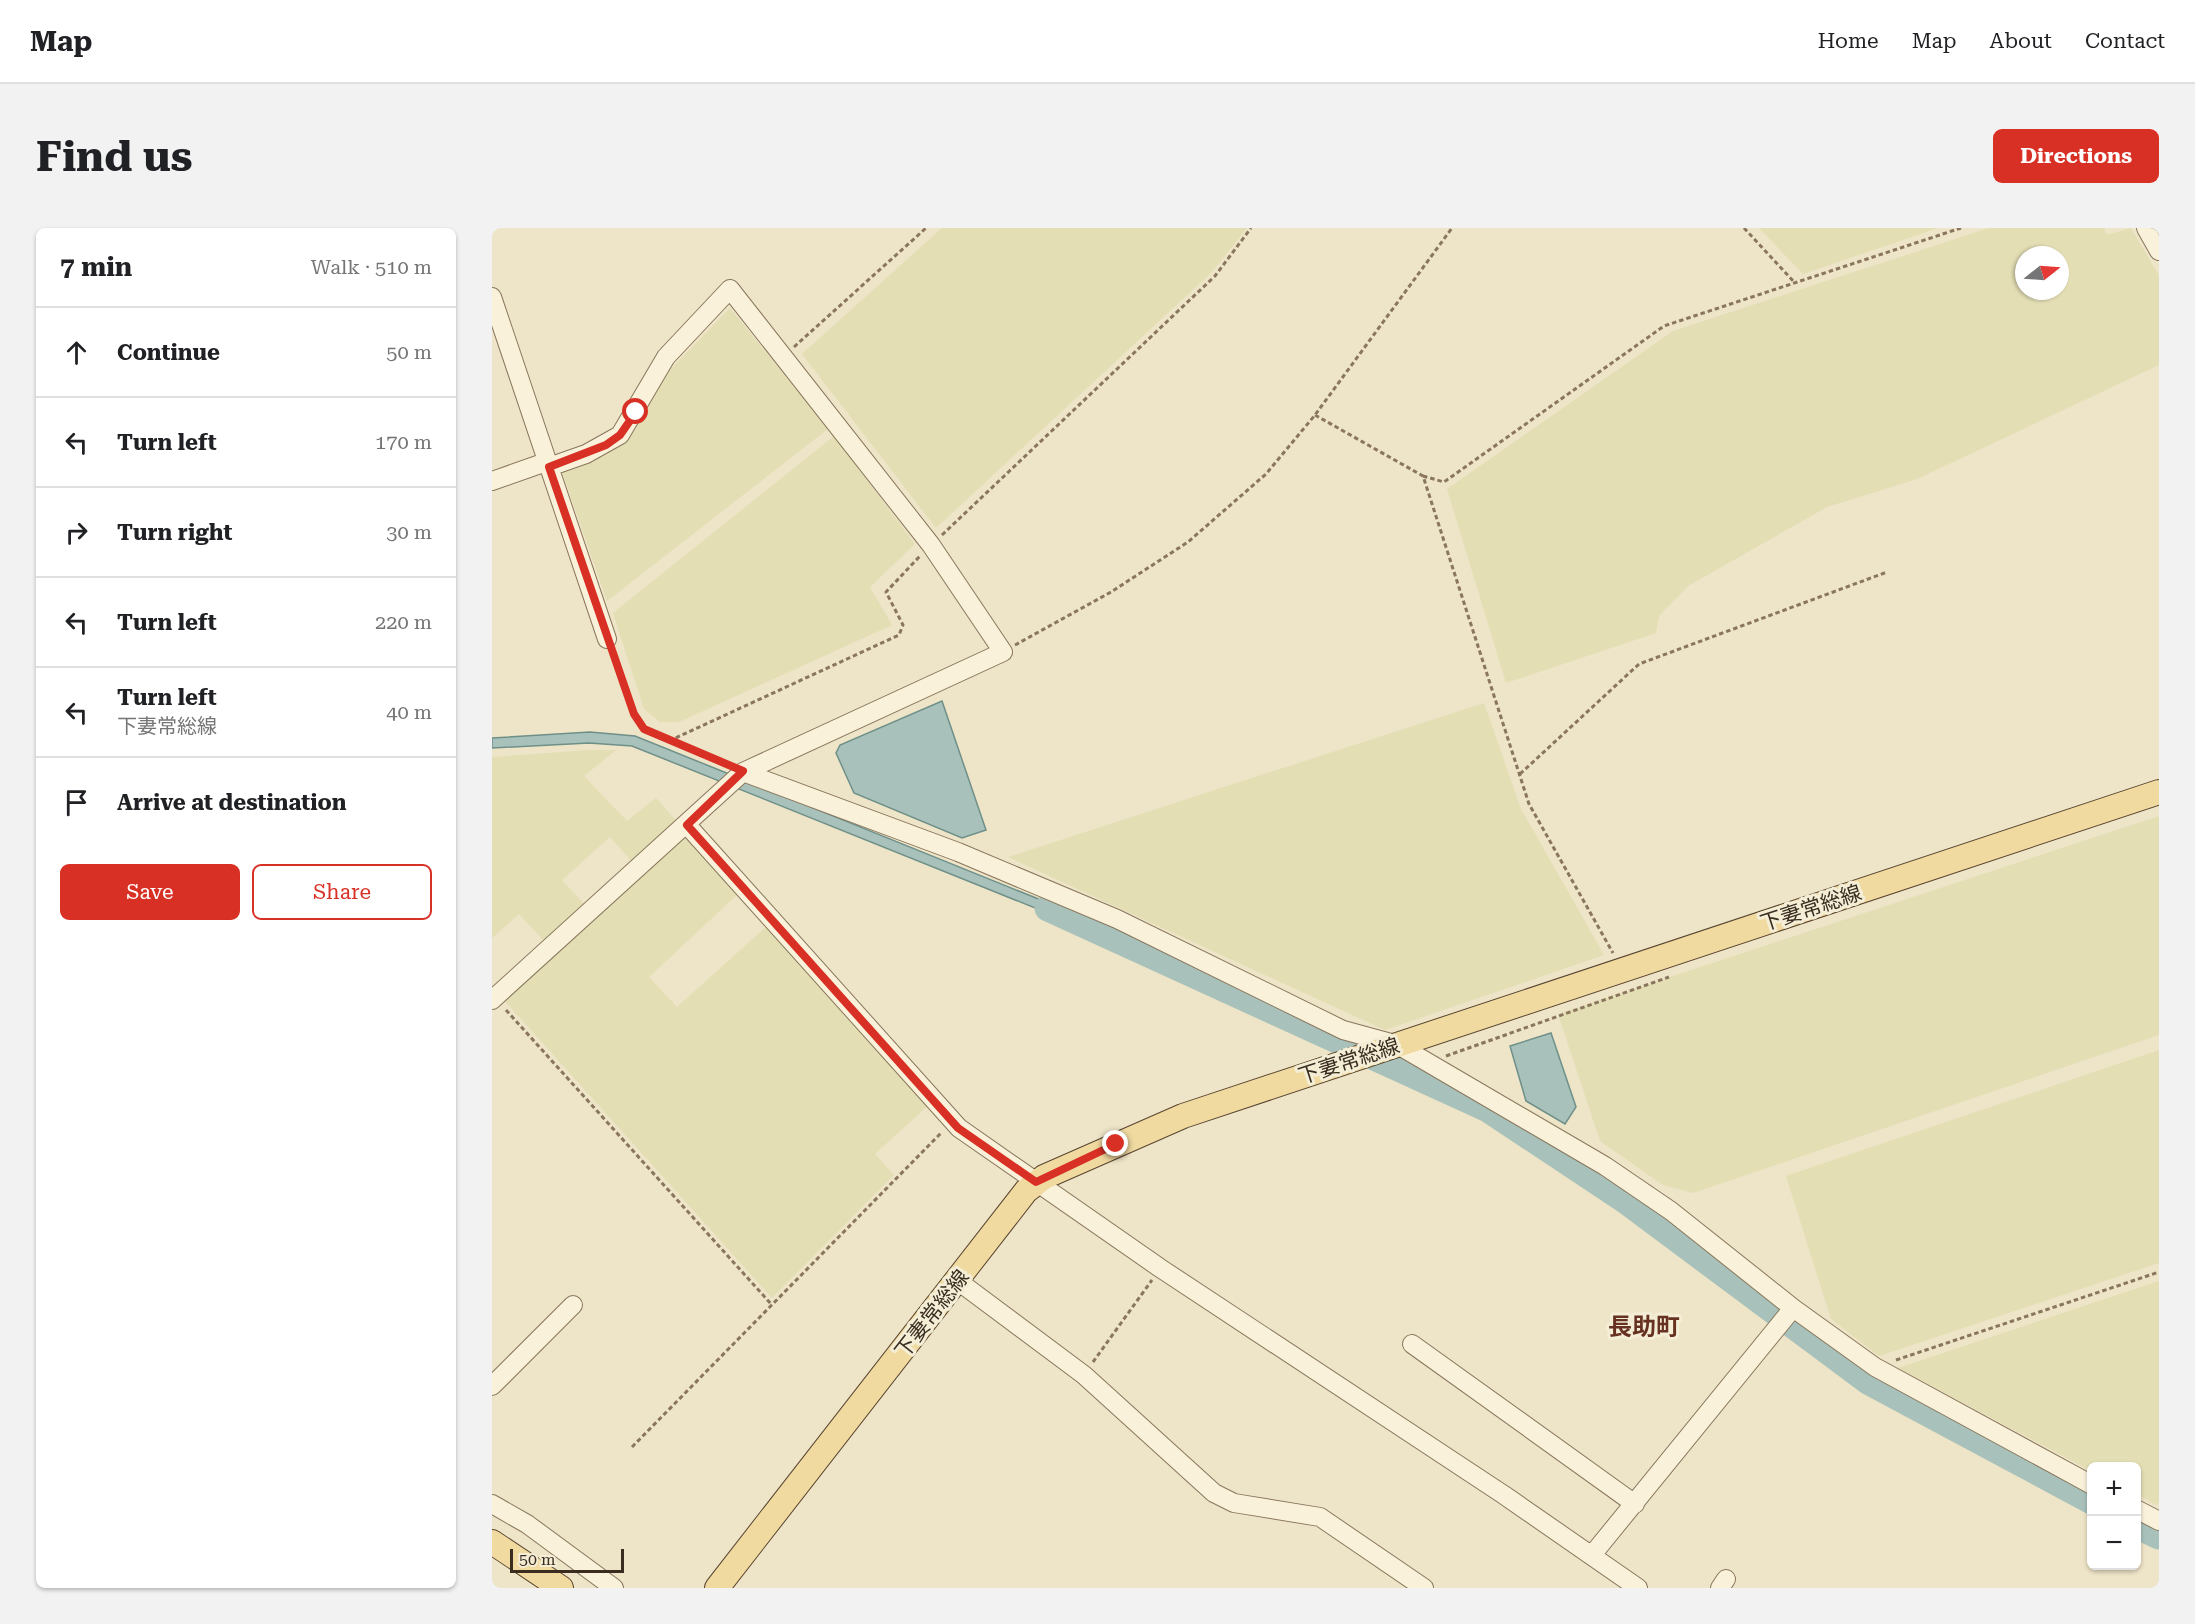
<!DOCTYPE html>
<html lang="en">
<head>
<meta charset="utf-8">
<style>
  :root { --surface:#fff; --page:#f2f2f2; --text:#202124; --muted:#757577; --line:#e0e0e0; --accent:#d93025 }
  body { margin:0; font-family:"Roboto Serif","Noto Sans JP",serif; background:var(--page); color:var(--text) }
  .controls { position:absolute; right:18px; bottom:18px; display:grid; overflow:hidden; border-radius:9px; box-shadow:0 2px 4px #0004 }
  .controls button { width:54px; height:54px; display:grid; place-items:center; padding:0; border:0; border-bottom:2px solid var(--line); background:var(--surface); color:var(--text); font:30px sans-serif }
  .compass { position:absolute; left:1523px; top:18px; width:54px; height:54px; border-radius:50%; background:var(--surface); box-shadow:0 2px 4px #0004; rotate:73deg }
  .scale { position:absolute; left:18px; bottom:15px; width:114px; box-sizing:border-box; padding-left:6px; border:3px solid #3a2d20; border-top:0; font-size:16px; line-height:21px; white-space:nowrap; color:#3a2d20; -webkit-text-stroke:4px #f5eed7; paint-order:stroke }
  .stop { position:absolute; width:18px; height:18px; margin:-14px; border:4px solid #d93025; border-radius:50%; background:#fff }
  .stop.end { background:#d93025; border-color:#fff; box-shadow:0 2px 6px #0008 }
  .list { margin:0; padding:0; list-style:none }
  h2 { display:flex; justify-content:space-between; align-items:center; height:78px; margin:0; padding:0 24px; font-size:26px }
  h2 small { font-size:20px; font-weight:400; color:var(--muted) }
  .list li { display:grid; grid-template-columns:39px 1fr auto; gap:18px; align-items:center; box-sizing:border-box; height:90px; padding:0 24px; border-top:2px solid var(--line) }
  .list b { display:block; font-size:22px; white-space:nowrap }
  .list p { margin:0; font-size:20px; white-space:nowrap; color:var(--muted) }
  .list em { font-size:20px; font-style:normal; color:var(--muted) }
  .actions { display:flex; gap:12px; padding:18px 24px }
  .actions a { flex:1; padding:14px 0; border:2px solid var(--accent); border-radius:9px; text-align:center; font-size:21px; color:var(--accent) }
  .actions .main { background:var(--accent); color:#fff }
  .icon { flex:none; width:33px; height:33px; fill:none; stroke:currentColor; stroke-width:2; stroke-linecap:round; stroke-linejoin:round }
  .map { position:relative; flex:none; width:1667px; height:1360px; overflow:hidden; border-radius:9px }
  header { display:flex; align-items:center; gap:36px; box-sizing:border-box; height:84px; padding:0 30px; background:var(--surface); border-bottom:2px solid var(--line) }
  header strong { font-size:28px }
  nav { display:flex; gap:33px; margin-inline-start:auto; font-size:21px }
  .intro { display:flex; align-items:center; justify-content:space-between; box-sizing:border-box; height:144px; padding:0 36px }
  h1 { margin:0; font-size:42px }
  .button { padding:15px 27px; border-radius:9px; background:var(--accent); color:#fff; font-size:21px; font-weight:700 }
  main { display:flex; gap:36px; padding:0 36px }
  aside { flex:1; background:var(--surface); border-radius:9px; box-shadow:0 2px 4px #0004 }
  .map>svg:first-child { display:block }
  .farmland { fill:#e3deb4; fill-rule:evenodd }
  .water { fill:#a8c2bb; stroke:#6e9089; stroke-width:1.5 }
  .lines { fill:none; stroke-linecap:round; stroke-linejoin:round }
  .river { stroke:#a8c2bb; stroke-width:27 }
  .minor-casing { stroke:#89765c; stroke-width:20 }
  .major-casing { stroke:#584430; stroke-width:26 }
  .path { stroke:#89765c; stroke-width:3; stroke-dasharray:4.5 3; stroke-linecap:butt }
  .minor { stroke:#f9f1da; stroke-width:18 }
  .major { stroke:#f0daa0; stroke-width:24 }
  .route { stroke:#d93025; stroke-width:8 }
  .labels { text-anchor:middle; stroke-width:6; stroke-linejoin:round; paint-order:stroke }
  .street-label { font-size:21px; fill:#3a2d20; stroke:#f5eed7 }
  .quarter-label { font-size:24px; font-weight:bold; fill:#663120; stroke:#f5eed7 }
</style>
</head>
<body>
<header>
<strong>Map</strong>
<nav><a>Home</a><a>Map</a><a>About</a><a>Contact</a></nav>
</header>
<div class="intro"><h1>Find us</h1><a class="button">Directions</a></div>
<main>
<aside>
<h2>7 min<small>Walk · 510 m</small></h2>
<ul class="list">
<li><svg class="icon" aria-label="ahead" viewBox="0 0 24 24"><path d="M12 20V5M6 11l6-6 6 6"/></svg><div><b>Continue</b></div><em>50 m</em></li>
<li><svg class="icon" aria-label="left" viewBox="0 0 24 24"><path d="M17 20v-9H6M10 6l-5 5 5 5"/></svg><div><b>Turn left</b></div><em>170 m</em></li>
<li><svg class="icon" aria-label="right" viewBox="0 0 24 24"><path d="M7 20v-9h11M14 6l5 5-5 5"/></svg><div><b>Turn right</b></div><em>30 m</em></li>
<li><svg class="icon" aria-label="left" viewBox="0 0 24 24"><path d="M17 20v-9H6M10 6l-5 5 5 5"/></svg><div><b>Turn left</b></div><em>220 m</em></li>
<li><svg class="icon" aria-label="left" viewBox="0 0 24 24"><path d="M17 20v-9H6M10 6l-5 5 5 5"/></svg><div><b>Turn left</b><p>下妻常総線</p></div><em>40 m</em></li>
<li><svg class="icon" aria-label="arrive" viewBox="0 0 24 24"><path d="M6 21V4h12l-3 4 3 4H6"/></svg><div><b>Arrive at destination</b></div></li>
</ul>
<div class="actions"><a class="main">Save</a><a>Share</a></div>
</aside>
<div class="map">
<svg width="1667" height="1360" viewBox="0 0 1667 1360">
  <rect width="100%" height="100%" fill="#eee4c7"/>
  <path class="farmland" d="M450,0H755L720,44L444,300L310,126Z
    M1267,0H1446L1311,46Z
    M1497,0H1612L1615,7L1639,0L1667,48V137L1425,251L1335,279L1196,358L1167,388L1164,405L1014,455L955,261L1181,103ZM1532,27H1568V63H1532Z
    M238,80L336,201L115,373L69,241L117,224L137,207L177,143Z
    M342,208L423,316L378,359L400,397L187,494H168L152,481L121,385Z
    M992,475L1029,581L1112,727L893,802L516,629Z
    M98,522H124L92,548L135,593L164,570L187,596L143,637L118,609L70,652L96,680L54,715L27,686L0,710V529Z
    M1667,588V807L1201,965L1171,957L1108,913L1066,786Z
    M193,608L247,665L157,749L185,779L278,695L439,875L383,926L402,947L280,1070L11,771Z
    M1667,822V1035L1387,1128L1339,1091L1294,948Z
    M1667,1053V1275L1664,1277L1645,1266L1644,1238H1600L1599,1243L1406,1140Z"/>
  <path class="water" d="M450,473L494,602L470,610L362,565L344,525L348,517Z
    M98,504L143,508L591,689L588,698L140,518L97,515L0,520V510Z
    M1059,805L1084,879L1073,896L1034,873L1018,818Z"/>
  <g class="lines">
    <path class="river" d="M556,680L996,881L1133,972L1376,1153L1600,1273
      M1644,1297L1667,1308"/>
    <g class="minor-casing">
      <path id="minor" d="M1654,0L1667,23
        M0,69L115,411
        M0,253L54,234
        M251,544L466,624L625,691L851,802L906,817L1113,938L1179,983L1301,1080L1383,1139L1600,1257
        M195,597L467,900L668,1040L1012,1267L1146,1360
        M0,772L251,544L511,424L439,317L238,61L174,129L128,207L94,226L57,239
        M466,1053L592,1147L722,1265L742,1275L828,1289L932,1360
        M920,1116L1143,1276
        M0,1158L81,1077
        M0,1276L35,1296L122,1360
        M1644,1281L1667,1293
        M1100,1327L1301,1080
        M1228,1360L1234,1351"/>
    </g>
    <g class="major-casing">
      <path id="major" d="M0,1314L69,1360
        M225,1360L534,963L552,949L691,888L1667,564"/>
    </g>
    <path class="path" d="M1252,0L1303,55
      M302,119L434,0
      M823,187L931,248L1037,576L1121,725
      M931,248L952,254L1172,98L1469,0
      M450,307L723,48L759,0
      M523,417L619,364L696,314L774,246L823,187L960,0
      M120,424L142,486L152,501L237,538
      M177,513L407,407L411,397L394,364L428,328
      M1028,546L1147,436L1395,344
      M14,782L280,1077
      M954,828L1177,749
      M1404,1132L1667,1044
      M601,1134L660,1052
      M140,1219L450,904"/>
    <use href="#minor" class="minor"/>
    <use href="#major" class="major"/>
  </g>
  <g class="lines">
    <path class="route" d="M144,184L128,207L114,217L57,239L142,486L152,501L251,543L195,597L466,900L544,954L624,916"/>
  </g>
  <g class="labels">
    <g class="street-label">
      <text transform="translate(1319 680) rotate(-18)" y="7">下妻常総線</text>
      <text transform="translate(857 833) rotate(-18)" y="7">下妻常総線</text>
      <text transform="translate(440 1086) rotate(-52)" y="7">下妻常総線</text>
    </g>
    <g class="quarter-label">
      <text x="1152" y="1107">長助町</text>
    </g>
  </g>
</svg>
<div class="controls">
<button>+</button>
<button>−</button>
</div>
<svg class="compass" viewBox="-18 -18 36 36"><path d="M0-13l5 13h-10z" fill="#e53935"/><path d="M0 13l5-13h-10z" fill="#757577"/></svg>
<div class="scale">50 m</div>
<div class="stop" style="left:144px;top:184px"></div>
<div class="stop end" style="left:624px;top:916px"></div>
</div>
</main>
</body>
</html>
